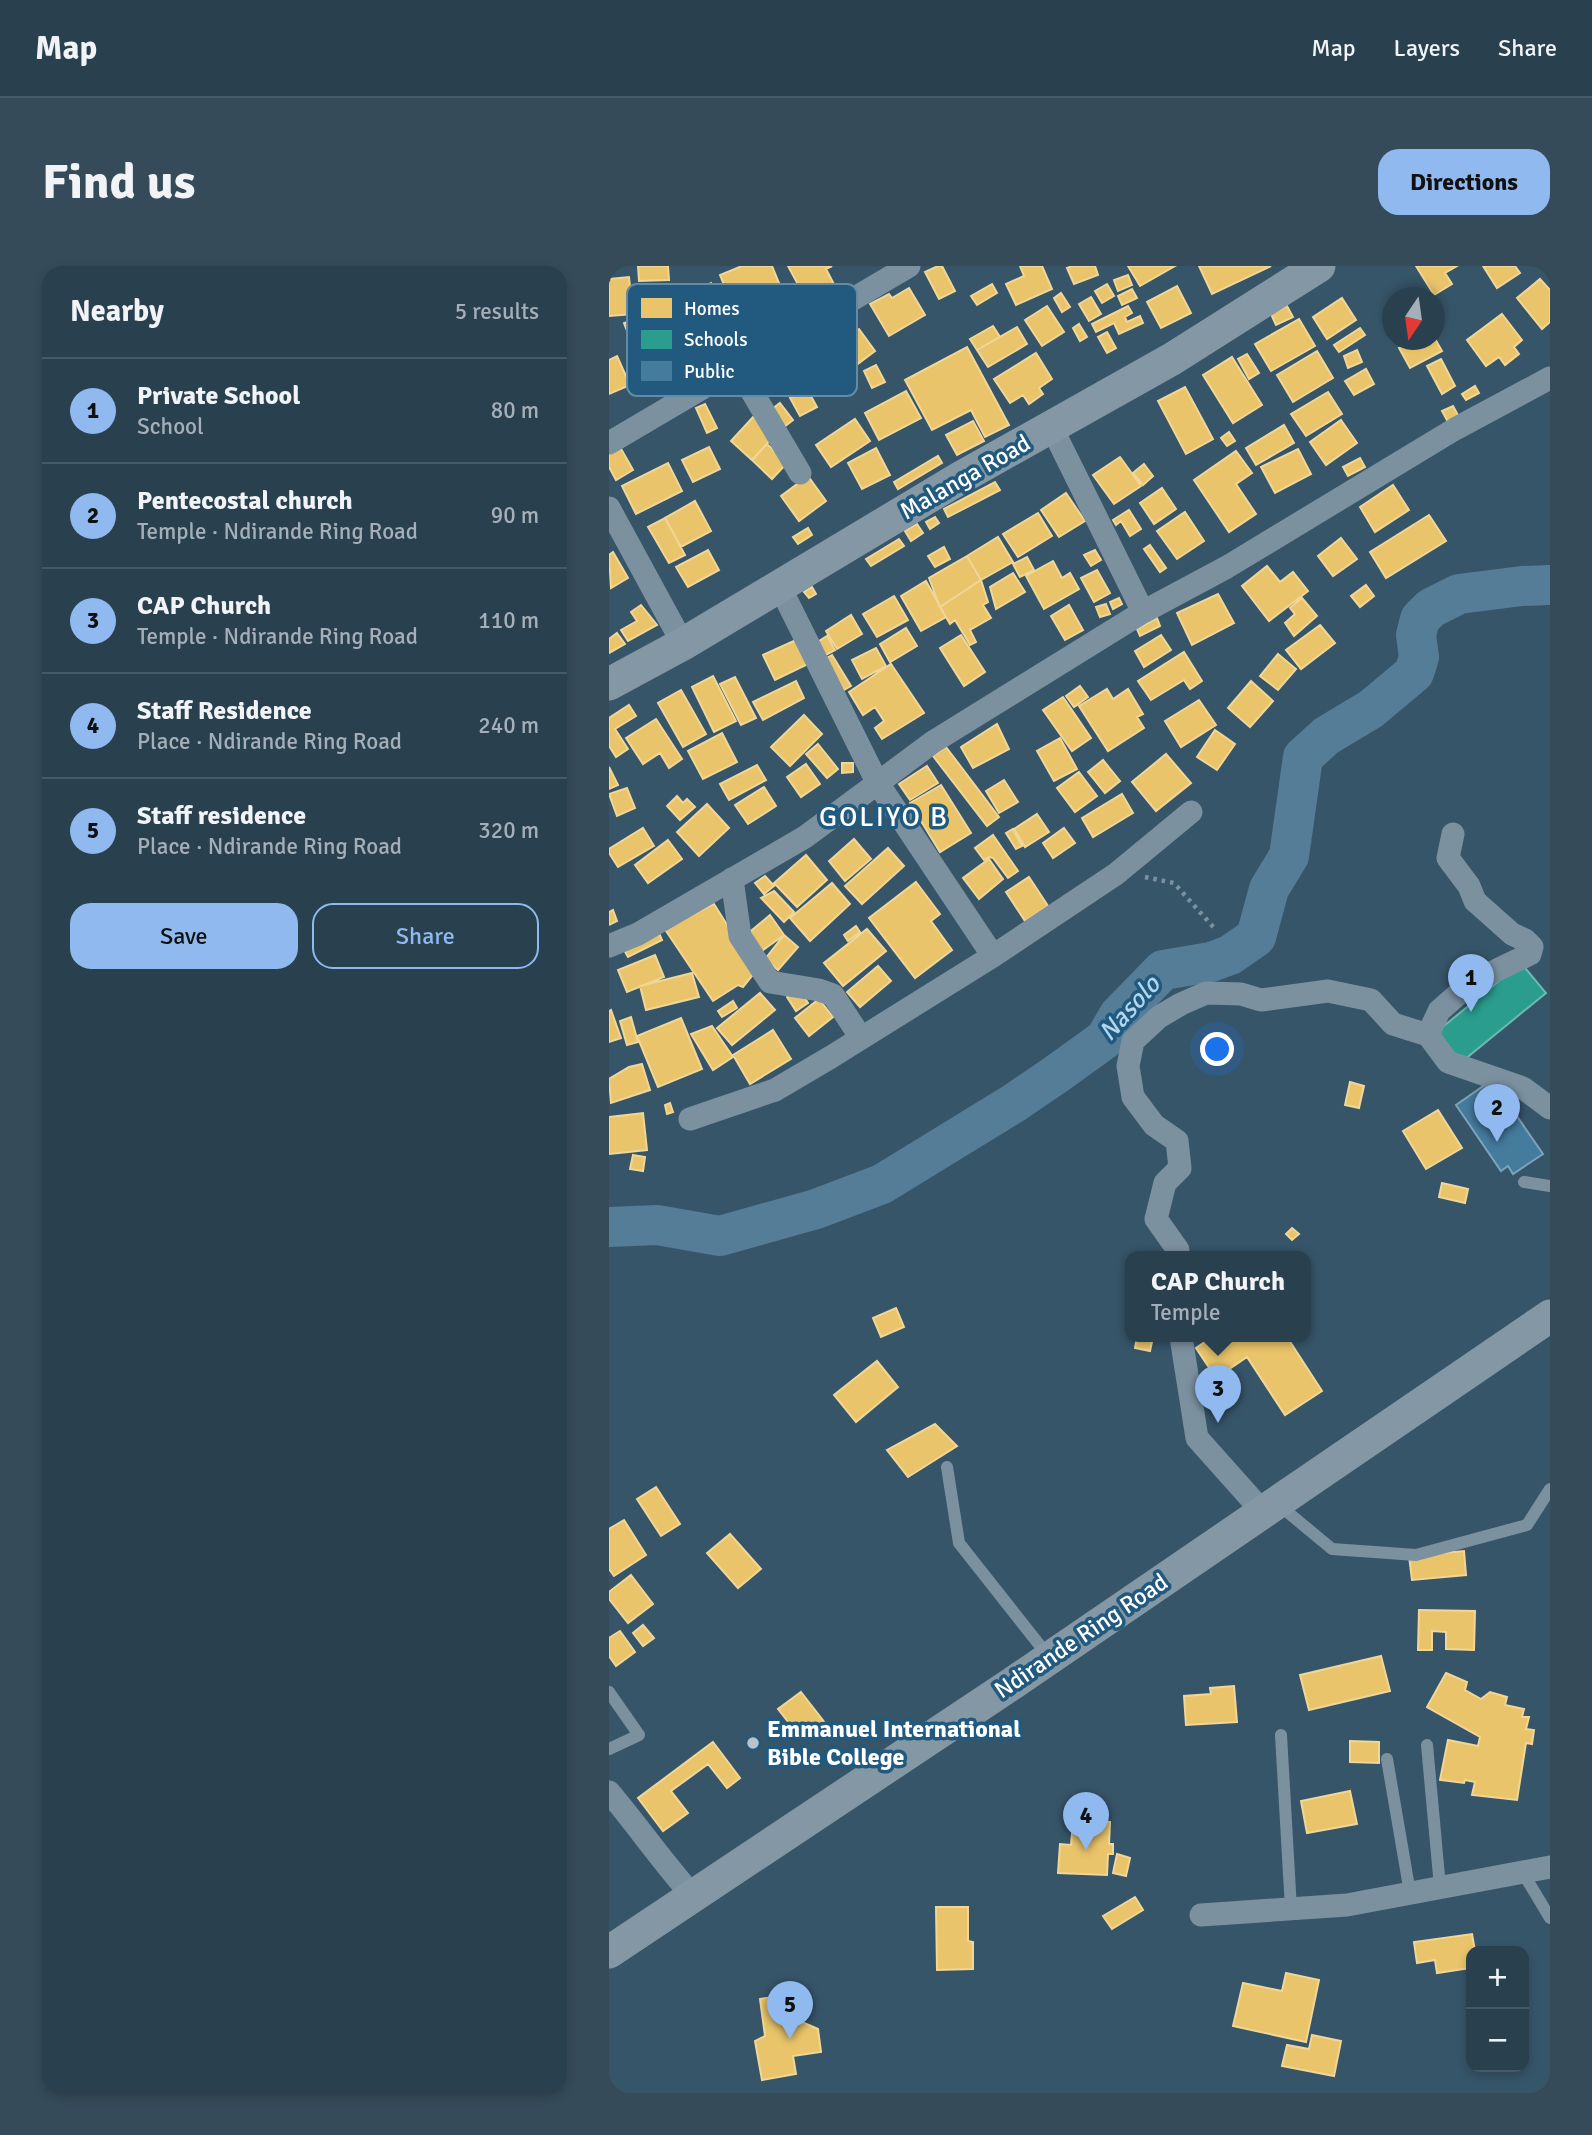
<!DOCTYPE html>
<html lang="en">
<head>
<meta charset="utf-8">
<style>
  :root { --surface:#29404f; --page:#354b59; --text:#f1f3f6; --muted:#a5afb7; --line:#455966; --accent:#90b9f0 }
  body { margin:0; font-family:Signika,sans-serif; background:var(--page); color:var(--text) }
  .controls { position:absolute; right:21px; bottom:21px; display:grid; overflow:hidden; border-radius:14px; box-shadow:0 4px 10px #0003 }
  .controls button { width:63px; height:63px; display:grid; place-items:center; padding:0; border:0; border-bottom:2px solid var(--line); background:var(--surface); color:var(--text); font:35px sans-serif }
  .compass { position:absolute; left:773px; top:21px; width:63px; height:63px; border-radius:50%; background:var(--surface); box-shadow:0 4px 10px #0003; rotate:193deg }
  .you { position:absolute; left:609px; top:784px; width:24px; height:24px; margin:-18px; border:5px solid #fff; border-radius:50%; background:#1a73e8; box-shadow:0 0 0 10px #1a73e833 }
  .badge { display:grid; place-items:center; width:46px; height:46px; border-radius:50%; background:var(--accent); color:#111; font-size:23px; font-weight:700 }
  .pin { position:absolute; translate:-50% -58px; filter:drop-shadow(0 2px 4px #0008) }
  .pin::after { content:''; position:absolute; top:37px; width:24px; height:21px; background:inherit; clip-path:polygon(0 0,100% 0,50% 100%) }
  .popup { position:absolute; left:516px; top:985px; width:186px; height:91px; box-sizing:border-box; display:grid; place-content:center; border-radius:14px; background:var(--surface); filter:drop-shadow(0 2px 5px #0005); font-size:23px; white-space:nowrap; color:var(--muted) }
  .popup b { font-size:26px; color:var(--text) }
  .popup::after { content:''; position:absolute; left:50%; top:100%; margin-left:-14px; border:14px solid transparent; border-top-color:var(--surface) }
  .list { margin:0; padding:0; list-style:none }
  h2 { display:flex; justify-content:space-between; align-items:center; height:91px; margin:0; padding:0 28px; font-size:30px }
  h2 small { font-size:23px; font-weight:400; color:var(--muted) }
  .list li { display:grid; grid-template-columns:46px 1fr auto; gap:21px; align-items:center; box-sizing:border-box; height:105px; padding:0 28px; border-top:2px solid var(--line) }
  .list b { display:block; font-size:26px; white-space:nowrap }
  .list p { margin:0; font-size:23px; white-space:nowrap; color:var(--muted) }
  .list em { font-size:23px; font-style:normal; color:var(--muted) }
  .actions { display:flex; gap:14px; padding:21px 28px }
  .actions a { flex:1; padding:16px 0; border:2px solid var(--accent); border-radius:21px; text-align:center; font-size:24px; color:var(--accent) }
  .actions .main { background:var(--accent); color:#111 }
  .map { position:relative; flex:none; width:941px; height:1827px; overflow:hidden; border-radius:21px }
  header { display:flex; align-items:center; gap:42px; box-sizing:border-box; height:98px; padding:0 35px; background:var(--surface); border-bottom:2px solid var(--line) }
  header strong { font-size:33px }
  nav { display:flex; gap:38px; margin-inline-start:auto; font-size:24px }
  .intro { display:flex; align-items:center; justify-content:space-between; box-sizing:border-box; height:168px; padding:0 42px }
  h1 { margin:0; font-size:49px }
  .button { padding:18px 32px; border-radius:21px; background:var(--accent); color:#111; font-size:24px; font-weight:700 }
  main { display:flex; gap:42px; padding:0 42px }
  aside { flex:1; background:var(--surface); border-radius:21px; box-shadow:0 4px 10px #0003 }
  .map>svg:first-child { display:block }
  .homes { fill:#e9c46a; stroke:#f0d697; stroke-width:2 }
  .schools { fill:#2a9d8f; stroke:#6abab1; stroke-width:2 }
  .public { fill:#457b9d; stroke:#7da3ba; stroke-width:2 }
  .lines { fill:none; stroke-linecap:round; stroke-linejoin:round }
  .river { stroke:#557d97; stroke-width:40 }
  .path { stroke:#7c91a0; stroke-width:4.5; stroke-dasharray:3.5 5; stroke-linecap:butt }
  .lane { stroke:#7c91a0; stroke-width:12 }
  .street { stroke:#7c91a0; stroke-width:23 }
  .secondary { stroke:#8397a4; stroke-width:33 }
  .poi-dot { fill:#b9c4ca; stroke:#21597f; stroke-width:2.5 }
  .labels { text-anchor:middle; stroke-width:7; stroke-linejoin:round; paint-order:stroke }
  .street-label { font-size:24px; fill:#fff; stroke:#21597f }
  .poi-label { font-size:24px; font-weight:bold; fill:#fff; stroke:#21597f; text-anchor:start }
  .water-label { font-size:26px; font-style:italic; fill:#b1d7ef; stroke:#21597f }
  .quarter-label { font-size:28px; letter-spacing:2px; fill:#fff; stroke:#21597f }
  .key { fill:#21597f; stroke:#648ba5; stroke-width:2 }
  .key-label { font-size:19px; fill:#fff }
</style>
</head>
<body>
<header>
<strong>Map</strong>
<nav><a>Map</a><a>Layers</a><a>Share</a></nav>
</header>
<div class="intro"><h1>Find us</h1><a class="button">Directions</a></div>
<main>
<aside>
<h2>Nearby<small>5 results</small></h2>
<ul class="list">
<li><span class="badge">1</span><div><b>Private School</b><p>School</p></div><em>80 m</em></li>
<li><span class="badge">2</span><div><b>Pentecostal church</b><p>Temple · Ndirande Ring Road</p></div><em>90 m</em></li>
<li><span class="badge">3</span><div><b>CAP Church</b><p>Temple · Ndirande Ring Road</p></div><em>110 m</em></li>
<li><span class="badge">4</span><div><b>Staff Residence</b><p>Place · Ndirande Ring Road</p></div><em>240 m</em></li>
<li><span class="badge">5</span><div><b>Staff residence</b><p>Place · Ndirande Ring Road</p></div><em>320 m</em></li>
</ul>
<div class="actions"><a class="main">Save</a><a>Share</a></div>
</aside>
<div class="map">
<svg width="941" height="1827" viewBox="0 0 941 1827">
  <rect width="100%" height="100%" fill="#375569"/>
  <path class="homes" d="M29,0H59L60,14L30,15Z
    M133,0H163L181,44L133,63L111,9Z
    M179,0H223L217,3L227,22L199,37Z
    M329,0H333L346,25L330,33L316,6Z
    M411,0H433L443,23L407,39L397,18L415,10Z
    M463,0H486L489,9L465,18L458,2Z
    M519,0H566L531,20Z
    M590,0H662L603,28Z
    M807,0H848L836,7L843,18L825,29Z
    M874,0H906L911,7L888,22Z
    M519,9L523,19L509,25L505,14Z
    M20,11L24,48L0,50V13Z
    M931,13L941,24V56L933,63L908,32Z
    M102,17L110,37L91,45L92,48L70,58L60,36Z
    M383,18L388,27L368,39L362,30Z
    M498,18L505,30L493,37L486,25Z
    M568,20L582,47L552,62L538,36Z
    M300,22L316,49L280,70L261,38L280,28L283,32Z
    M523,23L528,32L513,39L509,30Z
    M452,27L461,41L453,46L445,32Z
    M482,31L492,48L480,55L470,38Z
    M733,32L747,54L718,73L704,51Z
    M438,40L455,66L433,80L416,54Z
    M519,40L523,47L516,51L518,56L531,50L534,57L510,68L505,57L487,66L483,58Z
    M678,40L684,51L667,59L662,48Z
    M55,43L63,63L23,77L15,57Z
    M893,48L913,74L905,81L910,88L896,99L890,91L877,100L858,74Z
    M125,50L134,70L96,86L87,66Z
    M690,53L706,80L662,105L646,78Z
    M470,58L478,71L471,75L464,62Z
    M384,60L391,71L368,84L361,73Z
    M408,61L418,78L379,101L368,84Z
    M751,62L756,69L730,86L725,79Z
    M250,63L266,85L238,106L218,78L235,65L239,70Z
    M498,66L507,82L498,87L489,71Z
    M61,68L73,103L35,115L24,81Z
    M825,71L833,85L801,102L790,82L806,74H825Z
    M358,81L400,159L376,171L362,144L323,164L296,114Z
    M748,84L753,96L739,102L735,90Z
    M708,85L724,112L684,136L668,109Z
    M427,87L443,113L430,122L434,128L420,138L414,129L401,137L385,113Z
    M638,88L650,107L640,113L629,93Z
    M8,90L21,119L0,128V94Z
    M623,91L653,139L624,157L594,109Z
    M832,93L846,120L833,128L818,100Z
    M267,99L276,116L263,122L255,105Z
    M757,103L765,118L745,129L736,115Z
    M866,120L870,127L857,134L853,128Z
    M576,121L604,173L577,188L549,135Z
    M198,123L208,141L191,150L181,132Z
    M297,125L312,152L270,174L256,147Z
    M719,126L733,148L697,170L682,148Z
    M171,137L184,154L171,164L158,147Z
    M96,138L108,162L98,167L87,142Z
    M844,140L850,151L839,156L833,145Z
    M146,149L167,168L143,194L122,175Z
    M246,153L261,175L222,201L207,179Z
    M732,154L748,177L717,199L701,176Z
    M364,155L375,175L348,189L337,169Z
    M675,159L685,177L647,199L637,182Z
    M620,166L626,175L618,180L612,172Z
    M158,178L178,197L163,213L143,194Z
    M11,181L24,204L7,214L0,201V188Z
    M100,181L111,203L84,216L73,194Z
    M267,182L281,209L253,223L239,197Z
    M689,183L702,208L666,227L652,201Z
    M627,185L643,207L627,218L647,248L620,266L585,214Z
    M329,190L333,197L289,223L285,216Z
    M511,191L532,220L505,238L484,209Z
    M751,192L756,201L739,210L734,201Z
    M59,197L73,225L27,248L13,220Z
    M535,198L544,210L534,219L524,207Z
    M199,210L217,235L190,255L172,230Z
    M386,216L391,224L339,251L335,243Z
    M784,219L800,244L766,266L751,241Z
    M553,222L567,243L545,258L531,237Z
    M457,227L476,255L450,271L432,244Z
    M86,235L102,265L72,281L56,252Z
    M520,244L532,263L521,270L512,255L507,259L504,254Z
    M576,246L595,275L568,293L548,265Z
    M429,247L443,270L409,291L394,268Z
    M820,249L837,275L777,312L761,286Z
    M326,251L330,257L321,263L317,256Z
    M56,252L76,289L60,297L39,261Z
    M308,258L314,267L302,275L296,265Z
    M199,262L203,269L189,278L184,271Z
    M389,271L404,296L372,314L358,290Z
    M732,272L748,293L724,310L709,290Z
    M290,273L295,280L262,300L257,293Z
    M541,279L557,302L551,306L535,283Z
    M335,281L341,293L326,301L319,290Z
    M99,284L110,304L79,321L67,301Z
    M486,284L492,294L482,300L475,289Z
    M4,286L19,312L2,322L0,289Z
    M358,290L372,314L331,341L320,312Z
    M418,291L425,304L411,311L404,298Z
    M444,295L453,312L461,307L470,323L435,343L417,310Z
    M658,300L671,316L684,306L699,325L660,355L633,320Z
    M488,304L501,327L485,336L472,312Z
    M404,307L416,326L387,343L381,321Z
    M372,314L379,336L374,339L382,352L361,364L367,376L361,379L346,354L341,358L331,341Z
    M317,315L337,351L312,365L292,330Z
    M757,319L765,330L751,341L742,330Z
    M203,321L207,328L200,332L195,326Z
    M609,328L625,357L583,379L568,347Z
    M285,330L299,354L268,371L254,348Z
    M510,332L513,338L504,343L501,336Z
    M693,332L708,350L685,370L676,357L686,348L681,342Z
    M497,338L501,348L491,351L487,341Z
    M32,339L48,359L19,375L12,364L28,355L22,346Z
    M460,339L474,364L456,374L442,350Z
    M242,349L253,368L228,383L217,365Z
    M548,352L551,360L531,370L528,363Z
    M711,359L726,377L692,403L677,384Z
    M297,362L308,380L281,396L271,378Z
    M8,367L16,378L0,387V373Z
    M352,369L376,406L355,420L331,382Z
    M552,369L562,384L535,401L526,385Z
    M218,370L226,384L215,390L207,377Z
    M189,373L201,397L166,414L154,389Z
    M267,382L277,400L253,413L243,394Z
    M575,386L593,415L581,423L575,414L542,434L529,415Z
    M669,388L687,403L669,424L651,410Z
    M223,389L242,420L235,424L216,393Z
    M282,398L315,447L273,473L266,462L275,455L266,441L254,449L240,426Z
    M104,410L127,455L105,466L83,421Z
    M126,411L147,452L132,459L111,418Z
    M187,415L195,432L154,454L144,436Z
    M642,415L664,435L641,461L619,442Z
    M471,420L479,431L465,441L457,430Z
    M498,423L504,433L519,423L534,448L528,451L535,462L499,485L470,440Z
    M72,424L97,468L74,481L49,437Z
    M454,431L482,472L463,485L434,444Z
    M590,434L607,459L572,481L556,455Z
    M20,439L27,450L6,463L19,483L7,491L0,480V452Z
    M195,449L213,468L181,500L162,481Z
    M47,453L73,493L60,502L51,487L34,498L17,472Z
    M388,458L400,483L364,502L352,481Z
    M606,464L626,478L608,504L588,491Z
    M113,467L128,496L94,513L79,485Z
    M451,472L468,503L445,515L428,485Z
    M209,478L229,503L218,512L197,488Z
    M337,481L390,551L378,560L324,490Z
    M557,488L582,517L547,545L523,516Z
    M494,494L511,515L496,527L479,506Z
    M233,497H244V506L233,507Z
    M197,498L211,518L192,531L178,511Z
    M148,499L157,514L120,534L111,518Z
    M318,500L329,517L301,534L290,518Z
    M0,501L9,519L0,523Z
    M470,506L488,530L466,546L448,522Z
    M395,514L409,536L390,547L377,525Z
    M332,519L362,567L331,586L301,537Z
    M155,521L167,540L139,558L126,539Z
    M18,522L26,542L8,550L0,528Z
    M513,528L524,547L484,571L473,552Z
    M68,530L74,537L78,533L86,541L71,554L58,540Z
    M98,538L120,562L90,590L68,566Z
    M428,548L440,566L416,581L405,563Z
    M34,562L45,580L9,601L0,587V583Z
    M455,562L466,577L444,592L434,577Z
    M404,563L413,580L407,583L397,567Z
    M384,569L409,605L399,612L384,592L380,591L375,594L366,582Z
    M245,573L262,593L236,615L220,595Z
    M59,574L73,593L39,617L26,599Z
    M279,582L295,600L253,638L236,620Z
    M197,589L218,614L188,641L165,617Z
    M380,593L394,613L370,633L354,612Z
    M156,610L165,620L155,628L146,617Z
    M420,611L439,640L416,655L397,626Z
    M307,616L331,648L322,655L343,684L306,712L260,652Z
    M223,617L241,638L201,675L181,652Z
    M165,625L185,646L175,656L152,632Z
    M105,638L147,705L134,721L129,719L104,735L55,662Z
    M4,644L8,655L0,659V646Z
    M161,649L175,669L150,687L136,670Z
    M247,660L251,666L239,675L235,669Z
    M258,663L277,685L234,720L215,697Z
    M50,667L53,674L19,691L15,684Z
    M175,669L189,681L169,704L156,693Z
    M46,689L55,711L18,726L9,704Z
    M269,700L282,715L251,741L238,726Z
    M83,707L90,731L37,744L31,720Z
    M190,723L199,737L187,745L178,731Z
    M151,727L166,744L123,779L108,762Z
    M210,733L224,751L200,770L186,752Z
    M124,735L128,742L113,751L109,745Z
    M2,744L12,772L0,776V745Z
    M22,751L29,776L18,779L11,755Z
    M72,752L93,803L49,821L28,770Z
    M103,760L124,791L104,804L82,768Z
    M164,764L182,793L141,818L124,789Z
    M33,798L41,824L2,837L0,813L20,801Z
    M741,816L755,820L750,842L736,839Z
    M61,837L64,846L58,848L56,839Z
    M829,844L853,882L817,903L794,865Z
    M34,847L38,884L0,888V851Z
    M24,889L36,891L34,905L21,903Z
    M833,917L859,923L856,937L830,931Z
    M683,962L690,968L683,974L677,968Z
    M287,1042L295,1061L272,1071L264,1052Z
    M528,1071H544L541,1085L526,1082Z
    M603,1071H678L713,1125L676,1149L638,1091L607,1112L587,1082Z
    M268,1095L289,1121L247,1156L225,1129Z
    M326,1158L348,1180L299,1211L278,1184Z
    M47,1221L71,1258L52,1270L28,1233Z
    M15,1254L37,1289L5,1310L0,1303V1263Z
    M121,1268L152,1303L129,1322L98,1287Z
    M855,1285L857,1309L803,1314L800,1290Z
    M22,1309L44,1338L19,1357L0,1333V1326Z
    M810,1344L866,1345L865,1384L837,1383V1366L823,1365V1384H809Z
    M34,1359L45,1372L34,1380L24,1367Z
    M11,1365L26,1386L7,1400L0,1390V1372Z
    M772,1390L781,1425L700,1444L691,1409Z
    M837,1407L858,1416L856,1424L872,1433L881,1426L898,1431L896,1439L915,1443L913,1451H920L917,1463L925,1464L923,1478L917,1477L908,1534L863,1529L866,1516L856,1514L855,1517L831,1514L839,1474L869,1480L871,1471L818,1441Z
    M625,1420L628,1456L577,1459L575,1430L602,1428L601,1422Z
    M192,1426L216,1457L191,1471L169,1443Z
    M741,1475L770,1476V1497L741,1496Z
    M104,1476L131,1512L118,1522L99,1498L62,1525L79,1547L54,1565L29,1532Z
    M741,1525L748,1558L698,1567L692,1535Z
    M464,1554L501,1556L500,1578H504V1588H499L498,1609L449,1607L451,1578L462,1579Z
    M508,1588L521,1592L517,1610L504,1607Z
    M526,1631L534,1644L503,1663L494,1650Z
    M327,1641H359V1675L364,1676V1703L328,1704Z
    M863,1668L866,1685H862V1702L828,1707L826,1694L808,1697L805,1676Z
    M677,1707L710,1714L697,1776L624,1760L634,1717L673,1725Z
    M175,1729L176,1736L189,1734L193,1756L209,1763L212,1786L184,1790L187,1808L153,1814L146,1775L156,1770L151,1733Z
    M703,1769L732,1775L725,1810L673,1800L678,1779L700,1783Z"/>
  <path class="schools" d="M912,697L937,727L850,798L825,768Z"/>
  <path class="public" d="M883,814L934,888L904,908L899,900L892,905L847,839Z"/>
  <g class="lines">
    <path class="river" d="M0,961L48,959L111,970L207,943L273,918L405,837L449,807L496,773L510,749L554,704L602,696L621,689L647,671L660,623L680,590L694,491L717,470L762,443L805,407L810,391L807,369L811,353L822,342L850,328L913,320L941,319"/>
    <path class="path" d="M536,611L565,617L606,663"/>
    <path class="lane" d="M915,916L941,920
      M338,1201L350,1277L440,1391
      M670,1239L723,1283L807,1289L918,1259L941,1223
      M0,1426L30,1469L0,1483
      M672,1469L682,1643
      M818,1479L831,1621
      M778,1493L801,1627
      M914,1607L941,1652"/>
    <path class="street" d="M129,102L191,207
      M443,162L534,346
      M0,177L300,0
      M0,242L74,378
      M170,319L268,516L384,690
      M123,613L131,670L161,716L210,724L224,729L252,772
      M0,680L29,668L196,571L324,476L534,346L618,301L846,163L941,112
      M819,769L830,745L863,716L921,688L923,681L916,674L903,668L866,635L860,620L839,592L844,568
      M81,853L166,824L222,791L384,690L507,608L582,546
      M568,991L569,984L547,953L556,917L571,902L568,875L545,859L524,831L519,800L524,775L550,751L572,738L597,727L632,728L652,734L719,725L762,734L784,758L819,769L839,796L914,822L941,842
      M572,1071L588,1172L654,1246
      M0,1526C29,1560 54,1597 84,1630
      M592,1649L738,1639L941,1601"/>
    <path class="secondary" d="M0,418L74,378L351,212L563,93L710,0
      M0,1686L404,1417L941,1050"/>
  </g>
  <circle class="poi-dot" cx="144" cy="1477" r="7"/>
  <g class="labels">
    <g class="street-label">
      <text transform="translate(356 211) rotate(-30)" y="8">Malanga Road</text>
      <text transform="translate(472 1370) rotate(-34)" y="8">Ndirande Ring Road</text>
    </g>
    <g class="poi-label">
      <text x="158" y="1471">Emmanuel International<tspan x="158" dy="28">Bible College</tspan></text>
    </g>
    <g class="water-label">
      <text transform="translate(520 742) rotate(-48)" y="9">Nasolo</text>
    </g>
    <g class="quarter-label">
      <text x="275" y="560">GOLIYO B</text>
    </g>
  </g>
  <rect x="18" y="18" width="230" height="112" rx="10" class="key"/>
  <rect x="32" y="32" width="31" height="20" fill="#e9c46a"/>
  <rect x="32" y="64" width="31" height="19" fill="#2a9d8f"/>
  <rect x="32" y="95" width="31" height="20" fill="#457b9d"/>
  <g class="key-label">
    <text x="75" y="49">Homes</text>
    <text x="75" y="80">Schools</text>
    <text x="75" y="112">Public</text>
  </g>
</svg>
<div class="controls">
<button>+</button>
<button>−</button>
</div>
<svg class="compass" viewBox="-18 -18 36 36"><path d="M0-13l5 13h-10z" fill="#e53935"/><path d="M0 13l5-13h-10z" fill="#a5afb7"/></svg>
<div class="you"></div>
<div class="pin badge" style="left:862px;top:746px">1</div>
<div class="pin badge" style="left:888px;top:876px">2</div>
<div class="pin badge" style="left:609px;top:1157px">3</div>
<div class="popup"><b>CAP Church</b>Temple</div>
<div class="pin badge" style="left:477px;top:1584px">4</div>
<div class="pin badge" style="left:181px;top:1773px">5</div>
</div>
</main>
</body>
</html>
